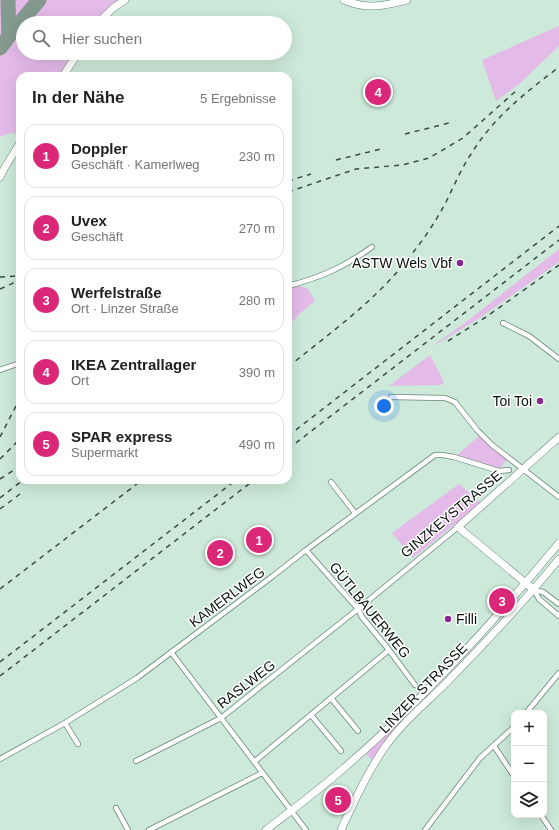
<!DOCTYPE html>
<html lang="de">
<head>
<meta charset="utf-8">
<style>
  :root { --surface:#fff; --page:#f6f6f6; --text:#222; --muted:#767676; --line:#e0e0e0; --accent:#db2777 }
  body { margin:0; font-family:Helvetica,sans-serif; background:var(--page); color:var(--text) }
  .controls { position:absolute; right:12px; bottom:12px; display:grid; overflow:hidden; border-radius:8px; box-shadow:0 4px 16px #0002 }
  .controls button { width:36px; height:36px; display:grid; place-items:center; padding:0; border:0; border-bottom:1px solid var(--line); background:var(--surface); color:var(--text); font:20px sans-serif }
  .you { position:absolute; left:384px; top:406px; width:14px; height:14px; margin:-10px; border:3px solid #fff; border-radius:50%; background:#1a73e8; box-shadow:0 0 0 6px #1a73e833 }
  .badge { display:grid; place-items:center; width:26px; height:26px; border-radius:50%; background:var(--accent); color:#fff; font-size:13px; font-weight:700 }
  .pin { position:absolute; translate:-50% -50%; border:2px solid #fff; box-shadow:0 1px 4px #0006 }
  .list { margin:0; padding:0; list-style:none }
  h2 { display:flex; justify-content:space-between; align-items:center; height:52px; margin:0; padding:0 16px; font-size:17px }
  h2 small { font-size:13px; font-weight:400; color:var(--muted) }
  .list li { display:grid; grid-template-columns:26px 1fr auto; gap:12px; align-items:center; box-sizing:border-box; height:64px; margin:0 8px 8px; padding:0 8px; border:1px solid var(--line); border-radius:12px }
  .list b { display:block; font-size:15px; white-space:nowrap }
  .list p { margin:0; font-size:13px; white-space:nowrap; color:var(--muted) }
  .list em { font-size:13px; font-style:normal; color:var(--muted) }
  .icon { flex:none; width:22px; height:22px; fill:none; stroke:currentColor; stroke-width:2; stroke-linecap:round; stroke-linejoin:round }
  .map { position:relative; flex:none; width:559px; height:830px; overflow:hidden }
  .search { position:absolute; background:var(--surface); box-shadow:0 4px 16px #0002; left:16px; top:16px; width:276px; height:44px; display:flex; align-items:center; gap:10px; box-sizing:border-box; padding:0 14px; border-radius:22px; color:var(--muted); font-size:15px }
  .panel { position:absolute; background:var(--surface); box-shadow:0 4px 16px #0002; left:16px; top:72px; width:276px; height:412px; border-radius:12px }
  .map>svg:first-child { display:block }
  .green { fill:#e4bae8 }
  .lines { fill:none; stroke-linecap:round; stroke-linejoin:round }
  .taxiway { stroke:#849a8e; stroke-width:15 }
  .street-casing { stroke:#698576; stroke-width:6 }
  .secondary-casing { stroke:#698576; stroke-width:8 }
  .primary-casing { stroke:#698576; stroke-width:8 }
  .street { stroke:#fff; stroke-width:4.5 }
  .secondary { stroke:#fff; stroke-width:7 }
  .primary { stroke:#fff; stroke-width:7 }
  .rail { stroke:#3d4c44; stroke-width:1.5; stroke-dasharray:5 5; stroke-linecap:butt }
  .poi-dot { fill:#862792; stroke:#fff; stroke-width:1.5 }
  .labels { text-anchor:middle; stroke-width:3; stroke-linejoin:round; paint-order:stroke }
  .poi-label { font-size:14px; fill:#07110c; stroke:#fff; text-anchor:end }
  .street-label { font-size:14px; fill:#07110c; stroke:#fff }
</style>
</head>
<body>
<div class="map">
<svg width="559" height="830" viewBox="0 0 559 830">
  <rect width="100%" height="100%" fill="#cce9d9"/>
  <path class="green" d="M0,0H118L98,17L94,23H23V53H73L59,76H20V139L13,132L0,137Z
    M559,26V46L518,85L496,101L482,60Z
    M559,249V262L478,319L435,345V344L462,325Z
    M300,286L308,289L315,301L298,315L288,327V288Z
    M430,355L444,382L441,385L389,386Z
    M479,436L507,460L499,469L457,455Z
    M459,484L481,503L413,558L392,533Z
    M422,699L423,700C404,719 386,738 372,760L366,754Z"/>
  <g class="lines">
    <path class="taxiway" d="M9,36L39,0
      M0,48L9,36L8,0"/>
    <g class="street-casing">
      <path id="street" d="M288,286C322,277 344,267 372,247
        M503,323L529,336L559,359
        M0,370L20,363
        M391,397L445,398L455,402L477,430L492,445L559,497
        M331,482L355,513
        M306,550L358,609L362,617L389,650L415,685
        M534,590L539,599L559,616
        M534,590L543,592L559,604
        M171,652L306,830
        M331,698L358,731
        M526,713L559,673
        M311,715L341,751
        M65,723L78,744
        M494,746L514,776
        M0,759L65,723L137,678L273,576L306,550L435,455H442L454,457L499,471L509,470
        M136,761L221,718L358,609L458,527
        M254,762L389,650
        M116,808L128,830
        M541,815L551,830
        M149,830L262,773
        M425,830L480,758L514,727"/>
    </g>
    <g class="secondary-casing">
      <path id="secondary" d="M344,0C367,10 383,6 407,0
        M98,23L113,8L125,0
        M63,76L78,53
        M0,177L5,167L20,143
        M534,590L458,527L559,437"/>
    </g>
    <g class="primary-casing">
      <path id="primary" d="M266,830C292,810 319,790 344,768C423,700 493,623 559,543
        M341,830C354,802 367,773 385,747C403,721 429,701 450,679C488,640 525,601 559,559"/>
    </g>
    <use href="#street" class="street"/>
    <use href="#secondary" class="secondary"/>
    <use href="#primary" class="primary"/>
    <path class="rail" d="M405,134L449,123
      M336,160L381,149
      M288,181L311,174
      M288,192L356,169L402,165L429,158L463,138L517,90
      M0,277L17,276
      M0,289L20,280
      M448,341L486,317L559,265
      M288,367C331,332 377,300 411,255C424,239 436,221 446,202C454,186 461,169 471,154C494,117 525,93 559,67
      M288,436L559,226
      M0,437L18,402
      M288,449L559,240
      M0,459L20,439
      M0,479L20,466
      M0,498L23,480
      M0,509L24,491
      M0,589L142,480
      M0,662L236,480
      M0,676L254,480"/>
  </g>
  <g class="poi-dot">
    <circle cx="460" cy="263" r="4"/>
    <circle cx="540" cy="401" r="4"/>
    <circle cx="448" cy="619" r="4"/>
  </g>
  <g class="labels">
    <g class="poi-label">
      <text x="452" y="268">ASTW Wels Vbf</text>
      <text x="532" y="406">Toi Toi</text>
      <text x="456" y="624" text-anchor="start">Filli</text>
    </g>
    <g class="street-label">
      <text transform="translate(451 514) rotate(-40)" y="5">GINZKEYSTRASSE</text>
      <text transform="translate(227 597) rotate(-37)" y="5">KAMERLWEG</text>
      <text transform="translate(370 610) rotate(51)" y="5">GÜTLBAUERWEG</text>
      <text transform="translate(246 684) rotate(-38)" y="5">RASLWEG</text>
      <text transform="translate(423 688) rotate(-46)" y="5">LINZER STRASSE</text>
    </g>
  </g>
</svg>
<div class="controls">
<button>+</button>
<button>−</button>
<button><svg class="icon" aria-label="layers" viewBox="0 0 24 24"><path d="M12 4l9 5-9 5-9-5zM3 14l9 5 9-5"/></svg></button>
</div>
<div class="you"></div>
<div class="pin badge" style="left:259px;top:540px">1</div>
<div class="pin badge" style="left:220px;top:553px">2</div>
<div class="pin badge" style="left:502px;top:601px">3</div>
<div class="pin badge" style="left:378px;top:92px">4</div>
<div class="pin badge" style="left:338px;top:800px">5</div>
<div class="search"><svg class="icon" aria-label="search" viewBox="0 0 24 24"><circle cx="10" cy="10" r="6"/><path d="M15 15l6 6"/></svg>Hier suchen</div>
<section class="panel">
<h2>In der Nähe<small>5 Ergebnisse</small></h2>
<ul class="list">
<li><span class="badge">1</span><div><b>Doppler</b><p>Geschäft · Kamerlweg</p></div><em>230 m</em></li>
<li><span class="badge">2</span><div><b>Uvex</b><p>Geschäft</p></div><em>270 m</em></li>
<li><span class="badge">3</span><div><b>Werfelstraße</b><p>Ort · Linzer Straße</p></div><em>280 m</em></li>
<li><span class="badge">4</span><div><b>IKEA Zentrallager</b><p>Ort</p></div><em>390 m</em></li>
<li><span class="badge">5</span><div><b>SPAR express</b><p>Supermarkt</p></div><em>490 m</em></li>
</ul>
</section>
</div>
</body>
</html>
